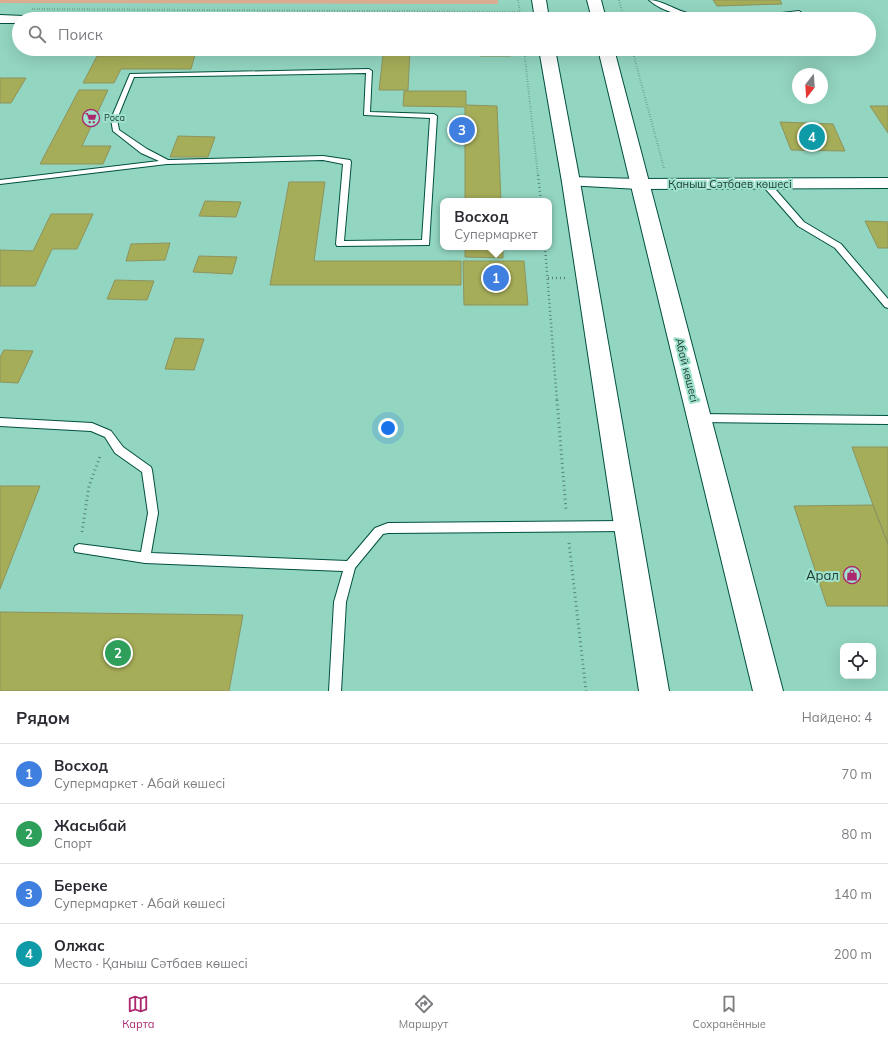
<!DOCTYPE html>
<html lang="ru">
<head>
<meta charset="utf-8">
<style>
  :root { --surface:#fff; --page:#f7f7f7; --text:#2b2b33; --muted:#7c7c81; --line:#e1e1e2; --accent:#ac276e }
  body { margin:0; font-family:Mulish,sans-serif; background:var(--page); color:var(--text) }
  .controls { position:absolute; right:12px; bottom:12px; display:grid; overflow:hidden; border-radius:8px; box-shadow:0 4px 16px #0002 }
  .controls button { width:36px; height:36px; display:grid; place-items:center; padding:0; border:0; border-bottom:1px solid var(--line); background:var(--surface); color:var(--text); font:20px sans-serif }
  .compass { position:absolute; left:792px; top:68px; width:36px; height:36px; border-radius:50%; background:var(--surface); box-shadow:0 4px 16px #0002; rotate:197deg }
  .you { position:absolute; left:388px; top:428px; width:14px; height:14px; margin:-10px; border:3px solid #fff; border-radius:50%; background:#1a73e8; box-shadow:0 0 0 6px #1a73e833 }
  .badge { display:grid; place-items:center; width:26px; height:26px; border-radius:50%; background:var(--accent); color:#fff; font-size:13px; font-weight:700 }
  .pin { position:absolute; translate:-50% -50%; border:2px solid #fff; box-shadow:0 1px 4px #0006 }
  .popup { position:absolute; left:440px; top:198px; width:112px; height:52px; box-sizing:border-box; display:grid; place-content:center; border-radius:8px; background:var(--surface); filter:drop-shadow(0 1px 3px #0005); font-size:13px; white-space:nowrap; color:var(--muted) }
  .popup b { font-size:15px; color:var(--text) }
  .popup::after { content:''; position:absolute; left:50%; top:100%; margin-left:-8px; border:8px solid transparent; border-top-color:var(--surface) }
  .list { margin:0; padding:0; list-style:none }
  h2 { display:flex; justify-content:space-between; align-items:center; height:52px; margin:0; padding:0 16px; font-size:17px }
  h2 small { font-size:13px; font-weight:400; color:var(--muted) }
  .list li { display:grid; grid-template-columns:26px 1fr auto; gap:12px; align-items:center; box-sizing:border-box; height:60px; padding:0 16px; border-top:1px solid var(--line) }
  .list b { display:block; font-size:15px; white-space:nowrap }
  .list p { margin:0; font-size:13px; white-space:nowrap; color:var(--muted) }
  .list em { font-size:13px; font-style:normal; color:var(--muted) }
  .icon { flex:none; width:22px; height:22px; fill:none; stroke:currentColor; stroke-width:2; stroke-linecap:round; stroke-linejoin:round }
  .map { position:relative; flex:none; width:888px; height:691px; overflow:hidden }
  .search { position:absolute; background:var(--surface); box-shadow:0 4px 16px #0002; left:12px; right:12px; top:12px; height:44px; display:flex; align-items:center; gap:10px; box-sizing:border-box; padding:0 14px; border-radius:22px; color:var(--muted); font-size:15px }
  .sheet { height:292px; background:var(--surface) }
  nav { display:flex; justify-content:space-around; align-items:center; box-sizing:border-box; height:56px; border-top:1px solid var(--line); background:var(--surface); font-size:11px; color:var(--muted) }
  nav a { display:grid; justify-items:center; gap:2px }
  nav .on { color:var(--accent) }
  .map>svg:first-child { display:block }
  .green { fill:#daad91 }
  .building { fill:#a6ad58; stroke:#8d935d }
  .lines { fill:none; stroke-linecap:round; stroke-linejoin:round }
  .service-casing { stroke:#005040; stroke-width:2 }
  .minor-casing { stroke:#005040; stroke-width:2 }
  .tertiary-casing { stroke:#005040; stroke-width:2 }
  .secondary-casing { stroke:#005040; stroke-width:2 }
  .path-far2 { stroke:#578678; stroke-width:2; stroke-dasharray:0.5 2; stroke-linecap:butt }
  .path-far1 { stroke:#578678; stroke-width:2.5; stroke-dasharray:1 3; stroke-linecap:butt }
  .path { stroke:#578678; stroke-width:3; stroke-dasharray:1 3.5; stroke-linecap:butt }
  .service { fill:#fff; fill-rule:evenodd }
  .minor { fill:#fff; fill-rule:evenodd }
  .tertiary { fill:#fff; fill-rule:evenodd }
  .secondary { fill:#fff; fill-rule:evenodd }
  .labels { text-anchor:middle; stroke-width:4; stroke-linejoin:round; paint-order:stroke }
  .far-poi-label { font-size:9px; fill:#1d3931; stroke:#9fe2cd; text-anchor:start }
  .street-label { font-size:11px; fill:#1d3931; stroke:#9fe2cd }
  .near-poi-label { font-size:13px; fill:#1d3931; stroke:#9fe2cd; text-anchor:end }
</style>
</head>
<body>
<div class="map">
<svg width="888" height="691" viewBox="0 0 888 691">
  <rect width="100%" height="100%" fill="#92d5c0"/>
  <path class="green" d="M0,0H498V4L0,3Z"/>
  <path class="building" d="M713,0H780L782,4L717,6Z
    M199,49H410L408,90H379L383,55H197Z
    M479,49H510L511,56H480Z
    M195,55L191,69H121L114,83H83L97,56Z
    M0,78H26L11,103H0Z
    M79,90H108L82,146H111L103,164H40Z
    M404,91H466V105L497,106L501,201H465V107L403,106Z
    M870,106H888V133Z
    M780,122L833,124L845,151L791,150Z
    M178,136L215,137L208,157H170Z
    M289,182H325L314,261H461V285H270Z
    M205,201L241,202L236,217L199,216Z
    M51,214H93L77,249H52L35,286H0V250L33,251Z
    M865,221L888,222V248H878Z
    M170,243L165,260L126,261L131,244Z
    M465,247H503V258L465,257Z
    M199,256L237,257L232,274L193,272Z
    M463,261H524L528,305H464Z
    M115,280L154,281L147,300L107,299Z
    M175,338L204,339L194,370L165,369Z
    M4,350L33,351L18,383L0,382V357Z
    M852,447H888V544L873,505Z
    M0,486H40L0,589Z
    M873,505L888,544V606H827L794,506Z
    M0,612L243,615L229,691H0Z"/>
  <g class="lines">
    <g class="service-casing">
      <path id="service" d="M649,0C663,0 677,12 692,14C727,19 764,15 799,11L802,13L799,15C760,19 680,28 649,0Z
        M369,69L372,71L370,112L434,114L437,116L429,245L337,246L336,244L343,164L323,160L167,164L0,184V180L159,161L141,153L113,131L111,119L130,74ZM366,73L364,115L430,118L422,240L344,241L351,162L350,160L323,156L168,160L147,149L119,130L117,119L134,77Z
        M763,182H769L804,222L841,244L888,299V308L885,307L835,248L798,226L763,186Z
        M699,414L888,416V424L699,422L696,421L694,418L696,415Z
        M0,418L92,423L111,431L123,447L151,467L152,470L158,513L151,553L347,561L375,528L388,523L625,521L629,523L630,526L629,529L625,531L388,533L383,534L355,568L346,602L341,691H329L334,602L343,571L145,563L75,552L74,549L75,546L79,544L141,552L148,513L142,472L115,453L105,437L91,431L0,426Z"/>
    </g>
    <g class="minor-casing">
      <path id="minor" d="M571,177L639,179L888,178V188L639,189L566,185L564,182L566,179Z"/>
    </g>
    <g class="tertiary-casing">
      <path id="tertiary" d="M0,15L24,16L26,19H19V23H0Z"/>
    </g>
    <g class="secondary-casing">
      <path id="secondary" d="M532,0H546L549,19H535Z
        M587,0H601L606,19H592Z
        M539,49H555L580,182L669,691H639L562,182Z
        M598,49H614L783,691H753Z"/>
    </g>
    <path class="path-far2" d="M518,0L521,19
      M619,0L624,19
      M32,9L520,12
      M524,49L538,176
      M632,49L664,168"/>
    <path class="path-far1" d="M538,175L541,201
      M545,247L557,401
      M548,278H565"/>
    <path class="path" d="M557,400L566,510
      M82,532L89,486L101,454
      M569,543L586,691"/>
    <use href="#service" class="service"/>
    <use href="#minor" class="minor"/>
    <use href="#tertiary" class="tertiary"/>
    <use href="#secondary" class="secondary"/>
  </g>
  <defs>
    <g id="supermarket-ring" transform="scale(0.9)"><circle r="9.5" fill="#9fe2cd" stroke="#ac276e" stroke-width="1.5"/><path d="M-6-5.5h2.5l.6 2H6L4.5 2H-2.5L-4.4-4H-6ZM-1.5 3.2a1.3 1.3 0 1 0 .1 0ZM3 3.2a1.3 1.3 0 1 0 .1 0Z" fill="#ac276e"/></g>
    <g id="shop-ring" transform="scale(0.9)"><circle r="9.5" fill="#9fe2cd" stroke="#ac276e" stroke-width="1.5"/><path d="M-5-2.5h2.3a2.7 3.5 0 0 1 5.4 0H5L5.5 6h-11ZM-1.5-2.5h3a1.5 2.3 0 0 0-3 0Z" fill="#ac276e"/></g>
  </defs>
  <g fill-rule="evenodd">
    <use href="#supermarket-ring" x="91" y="118"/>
    <use href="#shop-ring" x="852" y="575"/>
  </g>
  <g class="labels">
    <g class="far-poi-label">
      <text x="104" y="121">Роса</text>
    </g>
    <g class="street-label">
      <text x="730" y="188">Қаныш Сәтбаев көшесі</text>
      <text transform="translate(687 370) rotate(76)" y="4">Абай көшесі</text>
    </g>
    <g class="near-poi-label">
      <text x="839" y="580">Арал</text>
    </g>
  </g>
</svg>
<div class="controls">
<button><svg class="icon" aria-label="locate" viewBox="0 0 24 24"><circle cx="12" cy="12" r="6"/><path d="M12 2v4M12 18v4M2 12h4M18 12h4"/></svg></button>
</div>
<svg class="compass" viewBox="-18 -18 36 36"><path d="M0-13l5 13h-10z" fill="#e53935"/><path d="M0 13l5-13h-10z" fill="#7c7c81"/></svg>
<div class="you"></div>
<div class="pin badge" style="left:496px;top:278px;background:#3f7fe0">1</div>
<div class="popup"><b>Восход</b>Супермаркет</div>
<div class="pin badge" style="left:118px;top:653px;background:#2e9e5b">2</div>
<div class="pin badge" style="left:462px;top:130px;background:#3f7fe0">3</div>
<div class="pin badge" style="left:812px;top:137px;background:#0f9aa8">4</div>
<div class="search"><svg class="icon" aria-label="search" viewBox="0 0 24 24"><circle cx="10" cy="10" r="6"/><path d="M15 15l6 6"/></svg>Поиск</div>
</div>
<section class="sheet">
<h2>Рядом<small>Найдено: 4</small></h2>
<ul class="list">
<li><span class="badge" style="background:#3f7fe0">1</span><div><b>Восход</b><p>Супермаркет · Абай көшесі</p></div><em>70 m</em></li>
<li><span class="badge" style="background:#2e9e5b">2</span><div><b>Жасыбай</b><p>Спорт</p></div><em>80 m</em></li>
<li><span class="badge" style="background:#3f7fe0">3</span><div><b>Береке</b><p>Супермаркет · Абай көшесі</p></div><em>140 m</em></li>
<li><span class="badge" style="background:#0f9aa8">4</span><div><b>Олжас</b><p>Место · Қаныш Сәтбаев көшесі</p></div><em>200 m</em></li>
</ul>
</section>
<nav>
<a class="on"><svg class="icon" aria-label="map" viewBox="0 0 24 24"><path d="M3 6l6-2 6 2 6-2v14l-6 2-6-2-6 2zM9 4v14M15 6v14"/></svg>Карта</a>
<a><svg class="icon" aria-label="directions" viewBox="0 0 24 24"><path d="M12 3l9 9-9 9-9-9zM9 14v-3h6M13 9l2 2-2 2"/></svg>Маршрут</a>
<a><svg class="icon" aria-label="saved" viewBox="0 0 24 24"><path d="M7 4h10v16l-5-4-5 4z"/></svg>Сохранённые</a>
</nav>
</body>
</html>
